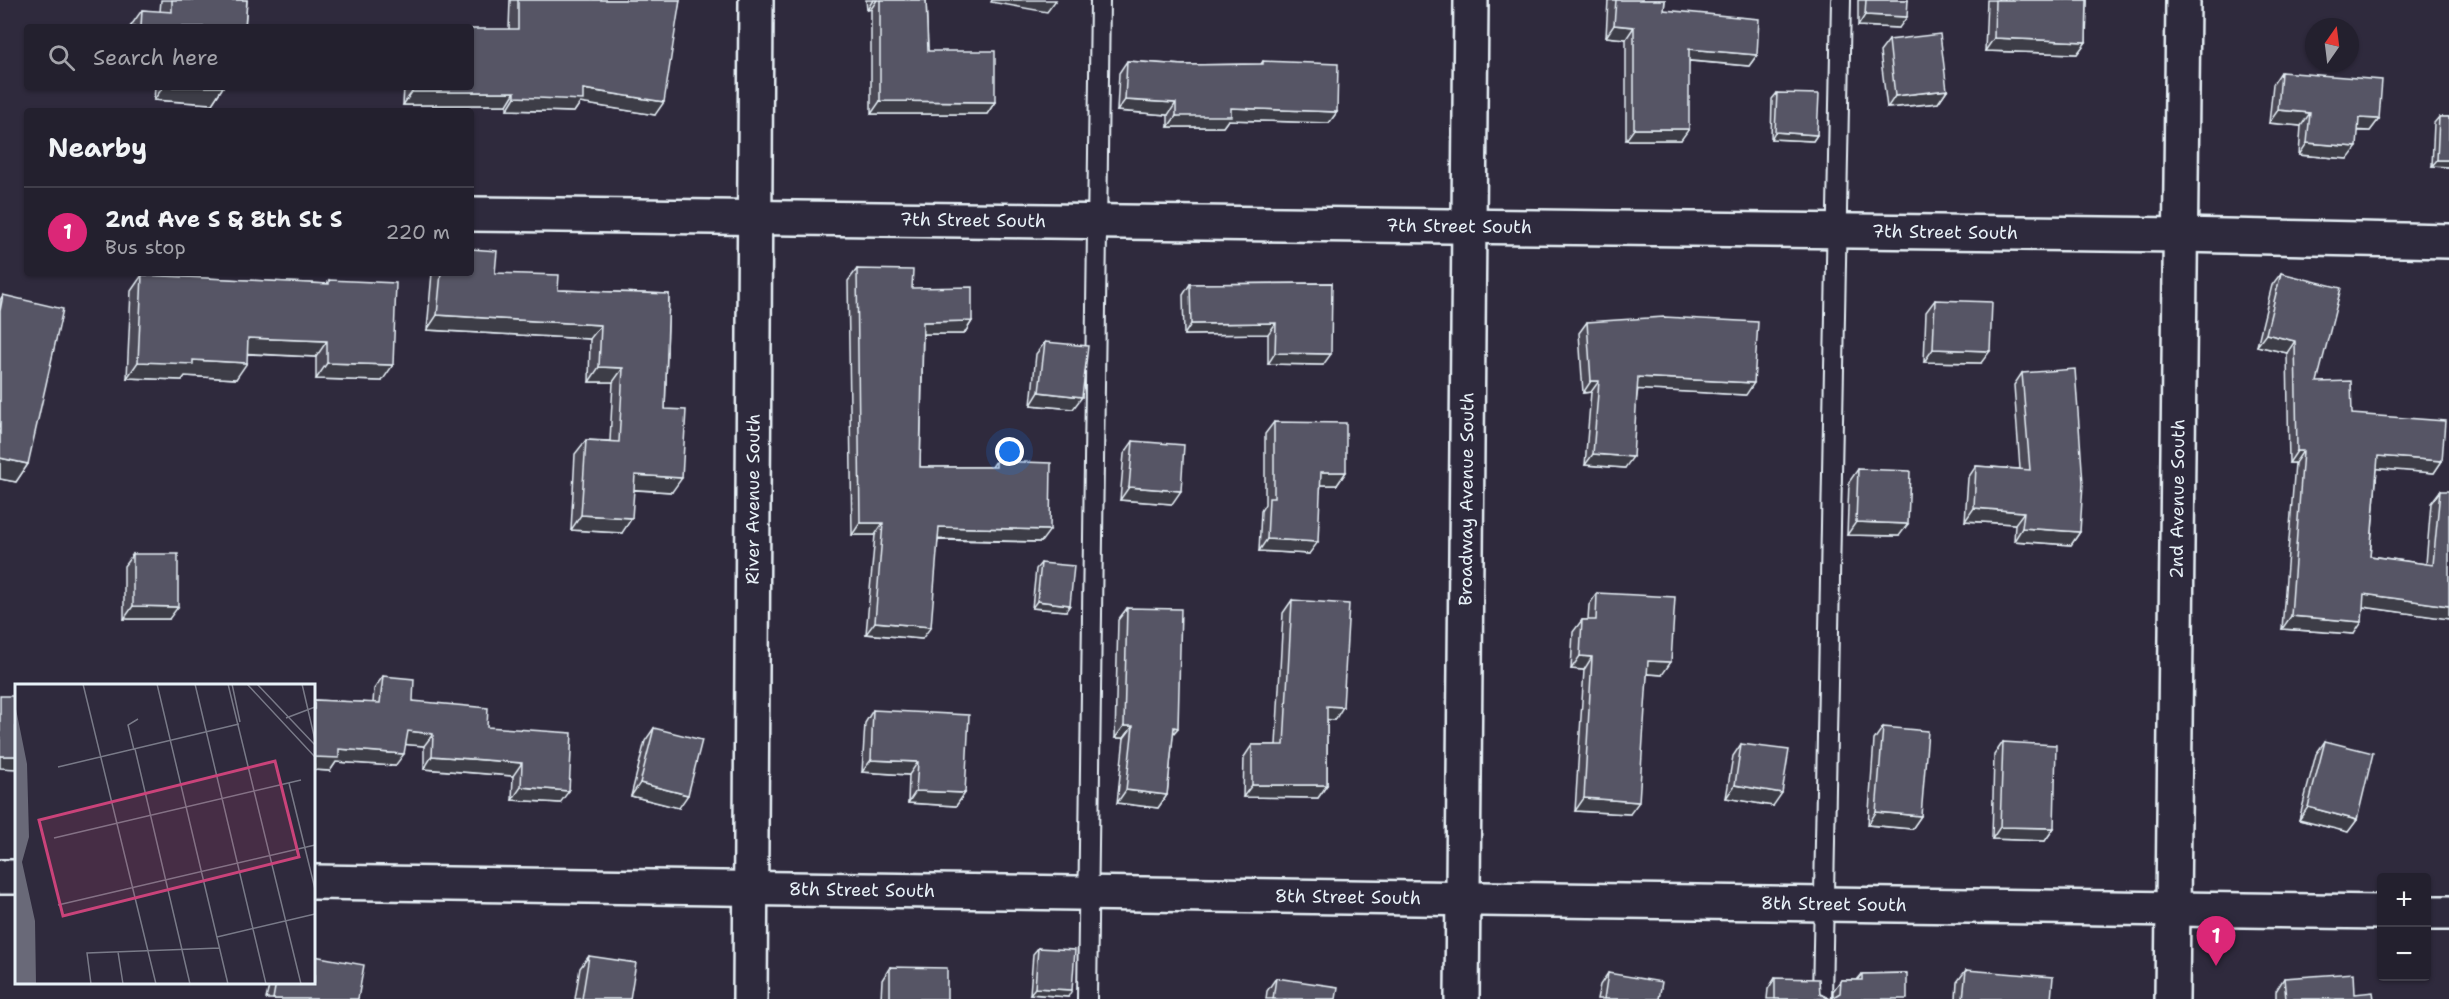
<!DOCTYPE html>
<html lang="en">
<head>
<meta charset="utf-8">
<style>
  :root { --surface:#23202e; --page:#2f2d3a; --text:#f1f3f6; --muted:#a3a3aa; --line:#403e4a; --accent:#db2777 }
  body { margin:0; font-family:"Shantell Sans",sans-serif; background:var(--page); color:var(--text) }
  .controls { position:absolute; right:18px; bottom:18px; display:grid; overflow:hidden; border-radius:6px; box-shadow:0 2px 4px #0004 }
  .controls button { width:54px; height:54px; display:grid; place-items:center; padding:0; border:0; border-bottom:2px solid var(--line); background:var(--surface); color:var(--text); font:30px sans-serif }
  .compass { position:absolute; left:2305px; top:18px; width:54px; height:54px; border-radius:50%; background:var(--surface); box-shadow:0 2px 4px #0004; rotate:14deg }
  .you { position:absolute; left:1010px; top:452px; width:21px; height:21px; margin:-15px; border:4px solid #fff; border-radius:50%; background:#1a73e8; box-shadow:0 0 0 9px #1a73e833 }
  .badge { display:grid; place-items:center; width:39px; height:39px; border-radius:50%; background:var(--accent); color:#fff; font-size:20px; font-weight:700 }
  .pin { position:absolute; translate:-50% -50px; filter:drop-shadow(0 2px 3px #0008) }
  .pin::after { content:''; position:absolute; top:32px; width:21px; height:18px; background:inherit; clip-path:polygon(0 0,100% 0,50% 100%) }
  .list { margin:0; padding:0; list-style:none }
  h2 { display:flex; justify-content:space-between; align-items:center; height:78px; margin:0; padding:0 24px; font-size:26px }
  h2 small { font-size:20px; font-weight:400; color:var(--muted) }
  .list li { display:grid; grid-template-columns:39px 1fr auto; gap:18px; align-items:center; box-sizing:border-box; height:90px; padding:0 24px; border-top:2px solid var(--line) }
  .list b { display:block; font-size:22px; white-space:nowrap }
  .list p { margin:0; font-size:20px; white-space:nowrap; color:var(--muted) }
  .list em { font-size:20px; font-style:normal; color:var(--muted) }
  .icon { flex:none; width:33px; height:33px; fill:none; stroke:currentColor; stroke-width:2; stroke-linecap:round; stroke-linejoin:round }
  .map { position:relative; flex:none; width:2449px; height:999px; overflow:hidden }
  .search { position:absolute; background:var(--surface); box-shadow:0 2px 4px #0004; left:24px; top:24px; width:450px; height:66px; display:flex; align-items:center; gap:15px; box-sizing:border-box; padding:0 21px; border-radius:6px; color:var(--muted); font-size:22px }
  .panel { position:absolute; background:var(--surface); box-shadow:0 2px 4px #0004; left:24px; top:108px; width:450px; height:168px; border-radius:6px }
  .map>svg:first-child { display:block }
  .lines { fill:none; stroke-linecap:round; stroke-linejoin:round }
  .service-casing { stroke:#e8f1f8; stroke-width:22 }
  .minor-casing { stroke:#e8f1f8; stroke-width:38 }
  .service { stroke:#2f2a3d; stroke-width:18 }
  .minor { stroke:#2f2a3d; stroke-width:33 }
  .wall { fill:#4b4957; stroke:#e8f1f8; stroke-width:1.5 }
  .shaded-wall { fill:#3d3c47; stroke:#e8f1f8; stroke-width:1.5 }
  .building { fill:#575565; stroke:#e8f1f8; stroke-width:1.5 }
  .labels { text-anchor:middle; stroke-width:4.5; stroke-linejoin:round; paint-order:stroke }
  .street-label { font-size:18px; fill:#e8f1f8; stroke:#2f2a3d }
  .inset-road { fill:none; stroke:#797a88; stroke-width:1.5 }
  .view { fill:#ca437a; fill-opacity:0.15; stroke:#ca437a; stroke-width:3 }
  .inset-edge { fill:none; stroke:#e8f1f8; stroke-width:3 }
</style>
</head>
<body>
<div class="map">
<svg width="2449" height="999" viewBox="0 0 2449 999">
  <rect width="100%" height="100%" fill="#2f2a3d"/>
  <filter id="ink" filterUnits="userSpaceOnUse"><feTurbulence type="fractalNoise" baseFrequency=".0167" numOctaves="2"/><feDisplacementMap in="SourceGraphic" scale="12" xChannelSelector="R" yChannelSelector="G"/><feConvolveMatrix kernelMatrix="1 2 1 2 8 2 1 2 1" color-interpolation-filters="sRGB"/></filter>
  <g filter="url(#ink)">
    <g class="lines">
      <g class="service-casing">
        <path id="service" d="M1087,999L1100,0
          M1822,999L1841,0"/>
      </g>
      <g class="minor-casing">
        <g id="minor">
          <path id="s1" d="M471,214L2180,235L2449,241"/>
          <path d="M0,877H16"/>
          <path id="s2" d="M314,882L2382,912"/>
          <path d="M2426,913H2449"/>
          <path id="s3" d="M750,999L756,0"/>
          <path id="s4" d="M1462,999L1471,0"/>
          <path id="s5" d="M2172,999L2183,0"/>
        </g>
      </g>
      <use href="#service" class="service"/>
      <use href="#minor" class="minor"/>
    </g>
    <path class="wall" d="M161,0H247L245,27H130L142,10L160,12Z
      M510,0H680L655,115L580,103L574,112L507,110V105H403L404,87H471L509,29Z
      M866,0H926L928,51L995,102L987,114H871V9L867,10Z
      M1608,0H1665L1664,10L1757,55L1749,66L1689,61L1681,140H1626V39L1606,37Z
      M1858,0H1908L1899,28L1858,26Z
      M1987,0H2087L2086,42L2077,54L1985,51Z
      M1889,40L1947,90L1938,103L1887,108L1880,52Z
      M1127,61L1183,65L1261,64L1263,61L1337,112L1329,123L1228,120L1223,127H1168V115L1117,111L1119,73Z
      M2281,72L2379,119L2370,131H2358L2348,159L2299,155L2301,126L2269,123L2273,84Z
      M155,87H223L212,104L154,100Z
      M1777,93L1817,135L1813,141L1771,139L1772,99Z
      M2439,117H2449V167L2432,166L2434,123Z
      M857,269L912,288L972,321L964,334H923L920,467H992L996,461L1041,542L938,540L922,639L866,634L875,535H852L848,281Z
      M432,273H495L558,290L669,294L665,409L672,492L634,490L622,533L571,530L575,454L586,440L610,441L613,382H589L590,339L427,330Z
      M2281,273L2317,382L2352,414L2442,461L2434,473L2377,468L2370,556L2426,564L2431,503L2440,491L2449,619L2363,607L2354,634L2282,629L2295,463H2289L2287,353L2257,346L2272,285Z
      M142,275L327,284L329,280L382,381L316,379V357L248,354L236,379L185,376L182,380L127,378L131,291Z
      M1332,283L1323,365L1268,364V334L1184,335L1183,295L1190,284Z
      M3,295L28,464L16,482L0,479V300Z
      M1935,300L1981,363L1924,362L1926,312Z
      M1587,322L1746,395L1638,389L1625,468L1585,465L1591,392L1583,393L1579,333Z
      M1045,342L1073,409L1031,405L1036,354Z
      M2022,373L2080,532L2071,545L2014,541L2015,524L1965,521L1968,478L1976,466L2020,469L2014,385Z
      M1274,422L1346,472L1337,485H1321L1309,554L1259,551L1261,511L1265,504V434Z
      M1133,441L1172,504L1120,500L1124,454Z
      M1858,469L1899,536L1847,535L1849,482Z
      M133,554L169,619H124V566Z
      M1041,563L1066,611L1032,608L1036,569Z
      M1597,593L1662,675L1647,674L1630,814L1575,811L1584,670L1571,669L1573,632L1582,620H1588L1589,605Z
      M1292,600L1335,720L1327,719V785L1318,798L1243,797L1244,757L1252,745H1276L1283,613Z
      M1127,608L1178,728L1173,734L1167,795L1158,808L1117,803L1124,738H1115L1118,620Z
      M383,676L413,701L487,727L560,803L512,800L513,776L424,769V746L405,744L395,766L336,762L330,771L314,770V700L373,703L374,689Z
      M873,710L965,793L956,806L908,803L909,775L862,772L865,723Z
      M1883,727L1921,816L1912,829L1868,825L1874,740Z
      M654,728L679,808L631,796L645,741Z
      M2325,741L2357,820L2348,832L2299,820L2316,754Z
      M2003,742L2054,828L2045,841L1992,839L1994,755Z
      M1741,744L1773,806L1726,798L1733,756Z
      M1038,948L1068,997L1030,994L1033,954Z
      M589,956L630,999H575L580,968Z
      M890,967L947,999H881L882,980Z
      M1966,970L2051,999H1956L1957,982Z
      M1608,973L1659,999H1597L1600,985Z
      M1907,973L1833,998V991L1841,980H1857L1862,974Z
      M1276,978L1336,999H1266L1267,991Z
      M1775,978L1820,994L1830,999H1767L1768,989Z
      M2284,978L2355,994L2374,999H2276V991Z
      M270,982H314L358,999H266Z"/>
    <path class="shaded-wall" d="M873,0H877L871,9L867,10Z
      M992,0H1056L1047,12L991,2Z
      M1865,15L1907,17L1899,28L1858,26Z
      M1614,25L1634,27L1626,39L1606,37Z
      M1994,38L2086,42L2077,54L1985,51Z
      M1689,49L1757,55L1749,66L1681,60Z
      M163,87H223L212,104L154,100Z
      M583,89L664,102L655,115L580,103L574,112L507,110L515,97Z
      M1947,90L1938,103L1887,108L1895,96Z
      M412,92H515L507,105H403Z
      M1125,100L1176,103L1168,115L1117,111Z
      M880,101L995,102L987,114H871Z
      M1231,108L1337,112L1329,123L1228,120L1223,127H1168L1176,116Z
      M2278,110L2310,113L2301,126L2269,123Z
      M2359,118L2379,119L2370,131L2350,130Z
      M1634,129H1689L1681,140H1626Z
      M1775,132L1817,135L1813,141L1771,139Z
      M2307,143L2357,147L2348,159L2299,155Z
      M2437,160H2449V167L2432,166Z
      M437,315L601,325L590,339L427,330Z
      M972,321L964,334H915L923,322Z
      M1276,323L1268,334L1184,335L1191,324Z
      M2266,334L2295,341L2287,353L2257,346Z
      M248,338L327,341L316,357L237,353Z
      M1933,349L1990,351L1981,363L1924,362Z
      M1275,353L1331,354L1323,365L1268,364Z
      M193,360L247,363L236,379L185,376L182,380L127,378L138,362Z
      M327,363L393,365L382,381L316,379Z
      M599,367L623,368L613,382H589Z
      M1638,377L1754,383L1746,395L1630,389Z
      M1591,381H1599L1591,392L1583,393Z
      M1039,392L1082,397L1073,409L1031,405Z
      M2297,451H2303L2295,463H2289Z
      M1593,454L1633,457L1625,468L1585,465Z
      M2378,456L2442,461L2434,473L2369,468Z
      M0,458L28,464L16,482L0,479Z
      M1321,472H1346L1337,485H1313Z
      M635,475L682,478L672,492L624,489Z
      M1129,487L1181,491L1172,504L1120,500Z
      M1974,508L2024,512L2015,524L1965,521Z
      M581,515L632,518L622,533L571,530Z
      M1856,522L1908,524L1899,536L1847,535Z
      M860,523H883L875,535H852Z
      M939,527L1050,530L1041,542L931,539Z
      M2022,528L2080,532L2071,545L2014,541Z
      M1267,539L1318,542L1309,554L1259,551Z
      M2364,594L2449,606V619L2356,606Z
      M1037,601L1070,605L1066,611L1032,608Z
      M133,606L178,607L169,619H124Z
      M2291,616L2362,622L2354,634L2282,629Z
      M875,622L931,627L922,639L866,634Z
      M1580,656L1592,657L1584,670L1571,669Z
      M1648,661L1671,662L1662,675L1639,673Z
      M1327,706L1343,707L1335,720L1318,719Z
      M1124,726H1133L1124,738H1115Z
      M408,731L433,734L424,746L399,744Z
      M339,749L404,754L395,766L336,762L330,771L314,770V757Z
      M0,756H16V769L0,768Z
      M432,756L522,763L513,776L424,769Z
      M871,760L918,762L909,775L862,772Z
      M640,783L688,795L679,808L631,796Z
      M1252,785H1327L1318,798L1243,797Z
      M1735,785L1782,793L1773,806L1726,798Z
      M521,787L569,791L560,803L512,800Z
      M1126,790L1167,795L1158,808L1117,803Z
      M916,791L965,793L956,806L908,803Z
      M1584,798L1639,802L1630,814L1575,811Z
      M2308,807L2357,820L2348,832L2299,820Z
      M1876,812L1921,816L1912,829L1868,825Z
      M2000,827L2054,828L2045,841L1992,839Z
      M1035,988L1072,990L1068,997L1030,994Z"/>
    <path class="building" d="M172,0H247L245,27H141L142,10L172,12Z
      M518,0H680L664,102L583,89V100L515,97V92H412V87H471V29H518Z
      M880,0H926L928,51H995V102L880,101Z
      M1616,0H1665L1664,10L1759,19L1757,55L1689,49V129H1634V27L1614,25Z
      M1866,0H1908L1907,17L1865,15Z
      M1995,0H2087L2086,42L1994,38Z
      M1940,34L1947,90L1895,96L1889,40Z
      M1127,61L1183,65L1263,64V61L1338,64L1337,112L1231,108V116H1176V103L1125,100Z
      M2281,72L2382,80L2379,119L2359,118L2357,147L2307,143L2310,113L2278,110Z
      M1777,93L1819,94L1817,135L1775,132Z
      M2439,117H2449V160H2437Z
      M471,249L497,251L495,273L559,275L558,290L669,294L665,409L686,410L682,478L635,475L632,518L581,515L586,440L619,442L623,368L599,367L601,325L437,315L441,273H471Z
      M857,269L913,270L912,288L972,287V321L923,322L920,467H996V461L1051,463L1050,530L939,527L931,627L875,622L883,523H860Z
      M2281,273L2341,288L2317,382L2351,381L2352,414L2445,421L2442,461L2378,456L2370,556L2433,565L2440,491H2449V606L2364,594L2362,622L2291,616L2303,451H2297L2295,341L2266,334Z
      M142,275L329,284V280L396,283L393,365L327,363V341L248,338L247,363L193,360V364L138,362Z
      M1332,283L1331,354L1275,353L1276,323L1191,324L1190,284Z
      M3,295L63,309L28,464L0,458V311Z
      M1935,300L1992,302L1990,351L1933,349Z
      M1664,317L1758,322L1754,383L1638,377L1633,457L1593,454L1599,381H1591L1587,322Z
      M1045,342L1088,346L1082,397L1039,392Z
      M2075,369L2083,483L2080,532L2022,528L2024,512L1974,508L1976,466L2030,470L2022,373Z
      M1274,422L1346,423V472H1321L1318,542L1267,539L1269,498H1274Z
      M1133,441L1184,445L1181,491L1129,487Z
      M1858,469L1910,471L1908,524L1856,522Z
      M133,554H178V607L133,606Z
      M1041,563L1074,566L1070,605L1037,601Z
      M1597,593L1675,597L1671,662L1648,661L1639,802L1584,798L1592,657L1580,656L1582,620H1596Z
      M1292,600L1349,604L1343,707L1327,706V785H1252V745H1284Z
      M1127,608L1181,609L1178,728L1174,727L1167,795L1126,790L1133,726H1124Z
      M383,676L414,679L413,701L488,708L487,727L572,733L569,791L521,787L522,763L432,756L433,734L408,731L404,754L339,749V758L314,757V700L380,703Z
      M0,696H16V756H0Z
      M873,710L969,715L965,793L916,791L918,762L871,760Z
      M1883,727L1928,731L1921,816L1876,812Z
      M654,728L702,740L688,795L640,783Z
      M2325,741L2373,753L2357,820L2308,807Z
      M2003,742L2056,745L2054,828L2000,827Z
      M1741,744L1789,750L1782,793L1735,785Z
      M1038,948L1075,950L1072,990L1035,988Z
      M314,956L364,965L358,999H273L276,982H314Z
      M589,956L636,963L630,999H582Z
      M890,967L947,968V999H890Z
      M1966,970L2053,977L2051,999H1963Z
      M1608,973L1662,982L1659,999H1604Z
      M1907,973V999H1830L1840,993L1841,980H1862V974Z
      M2354,973L2355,994L2373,992L2374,999H2286L2284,978Z
      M1276,978L1338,987L1336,999H1273Z
      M1775,978L1819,979L1820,994L1830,999H1775Z"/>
  </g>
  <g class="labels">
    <g class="street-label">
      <text dy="6" stroke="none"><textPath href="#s1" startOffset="502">7th Street South</textPath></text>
      <text dy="6" stroke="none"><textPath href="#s1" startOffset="988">7th Street South</textPath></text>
      <text dy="6" stroke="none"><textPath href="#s1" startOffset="1474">7th Street South</textPath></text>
      <text dy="6" stroke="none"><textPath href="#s3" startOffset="500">River Avenue South</textPath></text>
      <text dy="6" stroke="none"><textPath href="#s4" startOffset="500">Broadway Avenue South</textPath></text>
      <text dy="6" stroke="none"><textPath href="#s5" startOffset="500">2nd Avenue South</textPath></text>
      <text dy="6" stroke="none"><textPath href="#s2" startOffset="548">8th Street South</textPath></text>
      <text dy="6" stroke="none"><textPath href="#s2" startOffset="1034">8th Street South</textPath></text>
      <text dy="6" stroke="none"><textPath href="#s2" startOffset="1520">8th Street South</textPath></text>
    </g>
  </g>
  <g transform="translate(15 684)">
    <rect width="300" height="300" fill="#2f2a3d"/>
    <path d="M0,20L12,80L14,153L7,178L20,237L21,300H0Z" fill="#696978"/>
    <path class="inset-road" d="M68,0L141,300M142,0L213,300M180,0L251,300M213,0L286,300M217,0L225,38M232,0L300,73M242,0L300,61M287,0L300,56M271,34L300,23M120,65L175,300M119,66L113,41L123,35M43,83L224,40M274,99L300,205M39,154L286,96M43,221L300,161M202,253L300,230M103,268L108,300M76,300L72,269L205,264"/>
    <path class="view" d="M260,77L284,173L48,232L24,136Z"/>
    <rect width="300" height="300" class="inset-edge"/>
  </g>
</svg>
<div class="controls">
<button>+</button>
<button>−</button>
</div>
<svg class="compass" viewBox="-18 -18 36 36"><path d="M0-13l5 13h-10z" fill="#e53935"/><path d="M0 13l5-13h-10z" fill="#a3a3aa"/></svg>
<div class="you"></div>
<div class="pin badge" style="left:2216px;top:966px">1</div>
<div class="search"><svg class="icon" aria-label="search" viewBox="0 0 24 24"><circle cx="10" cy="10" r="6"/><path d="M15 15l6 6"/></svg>Search here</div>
<section class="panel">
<h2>Nearby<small></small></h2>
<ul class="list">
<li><span class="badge">1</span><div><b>2nd Ave S &amp; 8th St S</b><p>Bus stop</p></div><em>220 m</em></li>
</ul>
</section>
</div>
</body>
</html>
